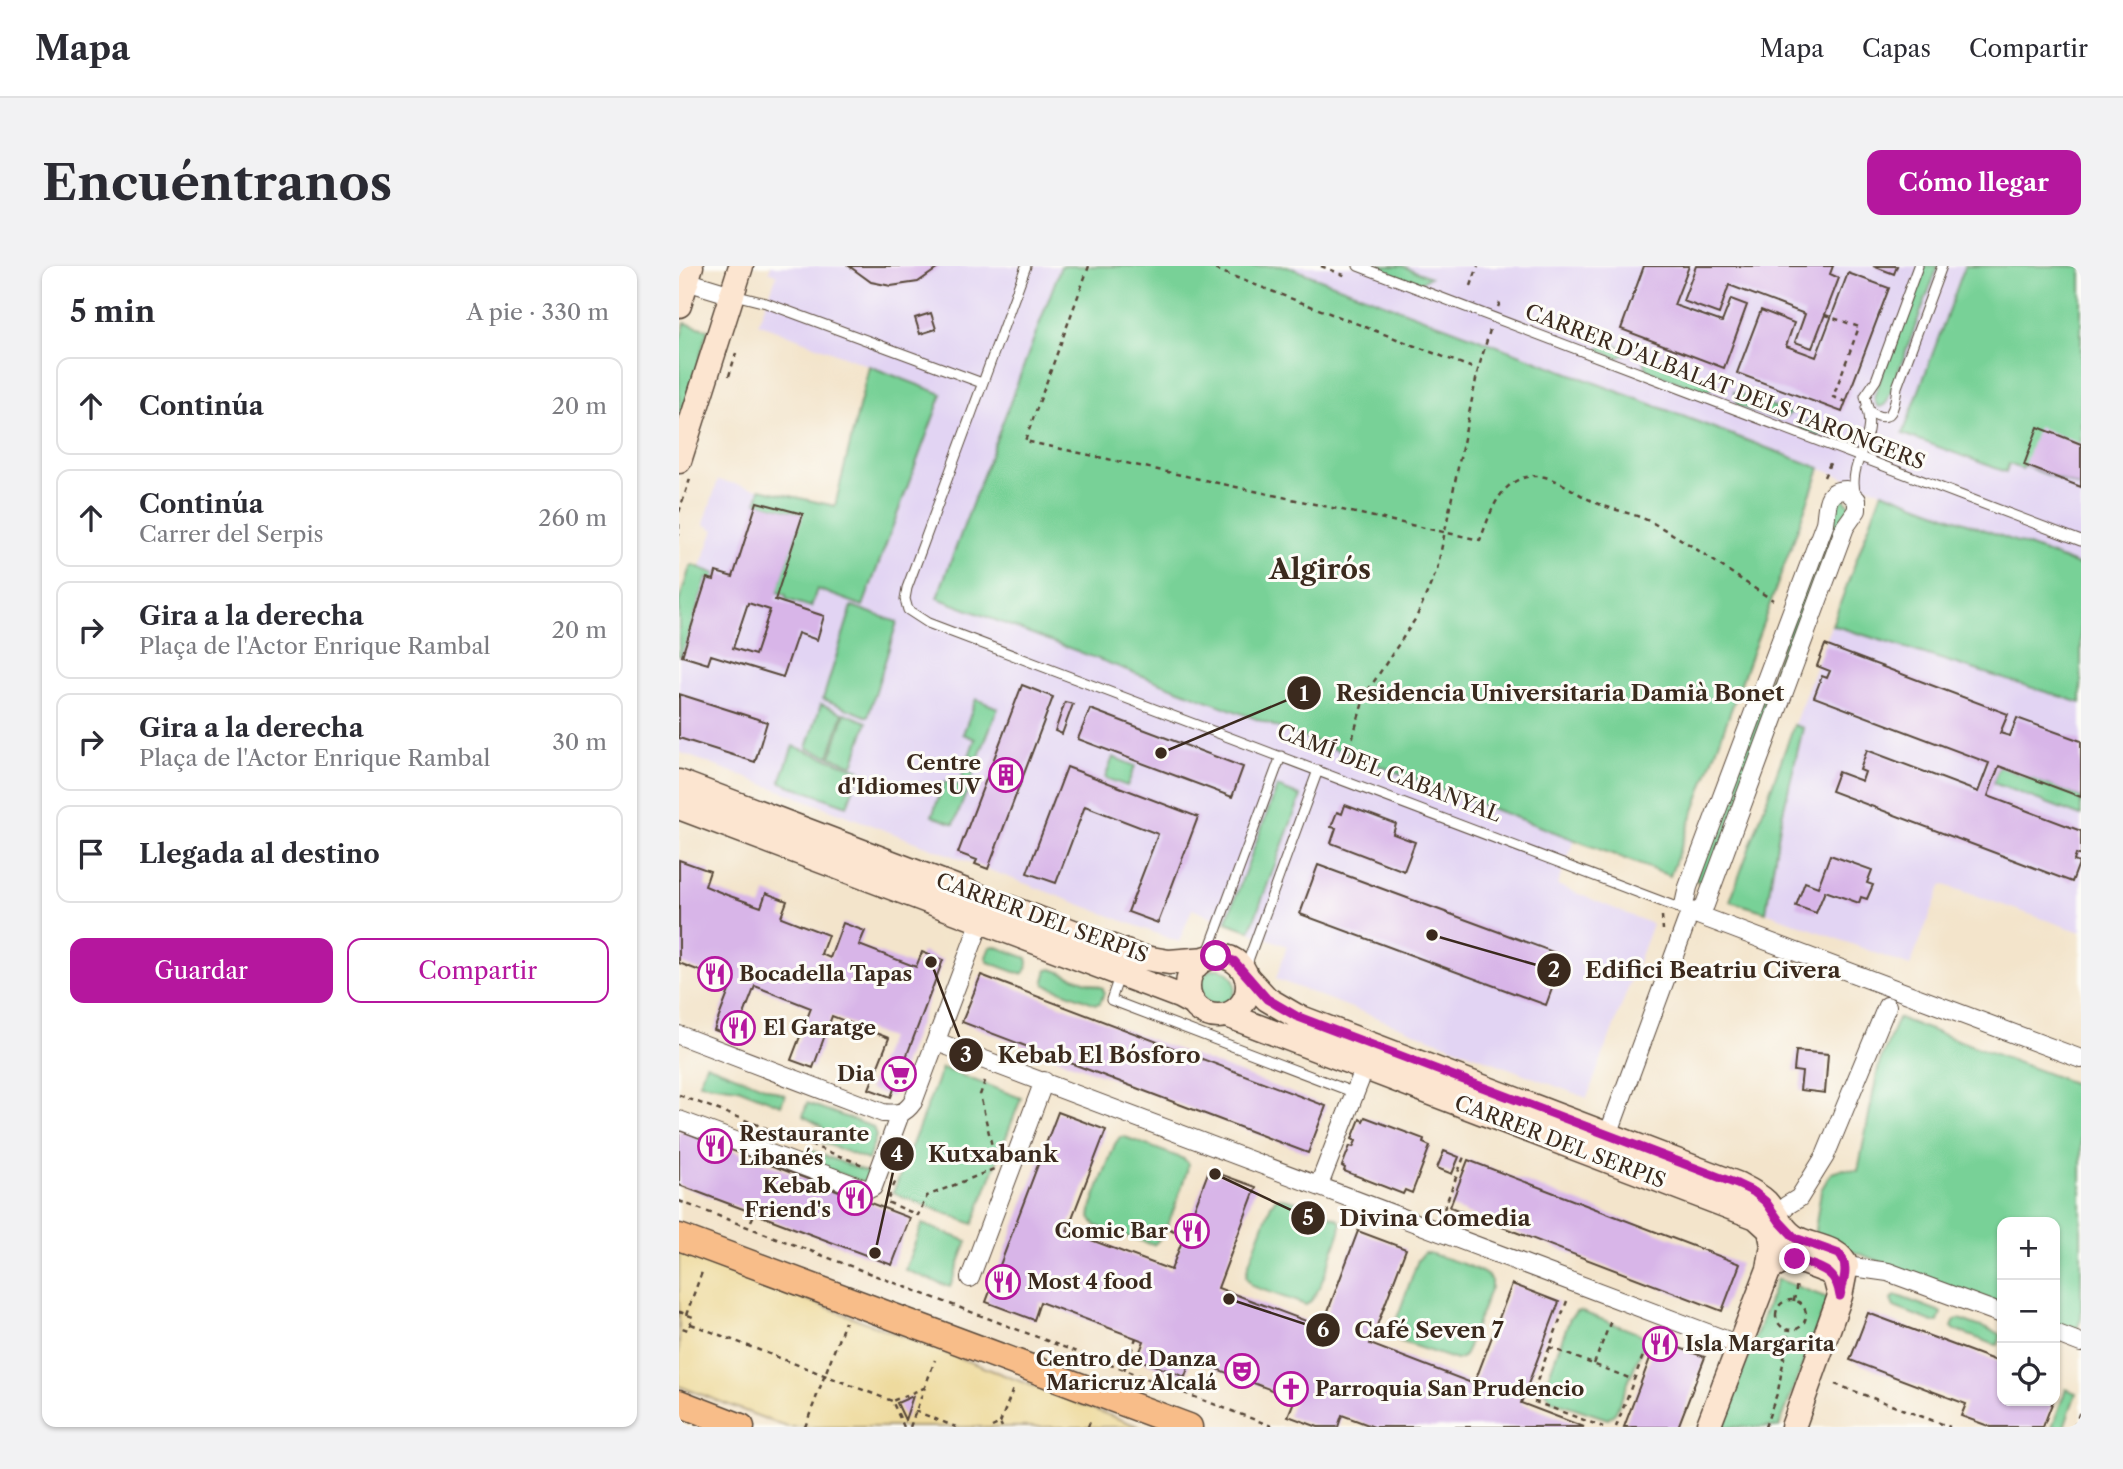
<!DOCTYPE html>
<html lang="es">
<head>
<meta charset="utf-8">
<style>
  :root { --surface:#fff; --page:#f2f2f3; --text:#2b2b33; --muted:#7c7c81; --line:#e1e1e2; --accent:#b5179e }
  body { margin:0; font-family:"Libre Caslon Text",serif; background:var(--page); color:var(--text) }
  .controls { position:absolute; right:21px; bottom:21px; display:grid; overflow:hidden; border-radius:14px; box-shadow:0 2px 5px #0004 }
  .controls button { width:63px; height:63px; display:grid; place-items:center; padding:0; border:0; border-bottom:2px solid var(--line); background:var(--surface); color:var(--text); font:35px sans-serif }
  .stop { position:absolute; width:21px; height:21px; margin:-16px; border:5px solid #b5179e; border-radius:50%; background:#fff }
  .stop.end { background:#b5179e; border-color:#fff; box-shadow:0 2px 7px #0008 }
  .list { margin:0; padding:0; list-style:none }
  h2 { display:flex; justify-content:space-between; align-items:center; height:91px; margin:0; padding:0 28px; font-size:30px }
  h2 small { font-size:23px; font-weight:400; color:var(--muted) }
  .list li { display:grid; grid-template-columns:46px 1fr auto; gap:21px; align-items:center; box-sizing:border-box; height:98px; margin:0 14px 14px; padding:0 14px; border:2px solid var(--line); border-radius:14px }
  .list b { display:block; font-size:26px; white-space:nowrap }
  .list p { margin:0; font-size:23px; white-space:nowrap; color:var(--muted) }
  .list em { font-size:23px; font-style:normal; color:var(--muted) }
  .actions { display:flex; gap:14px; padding:21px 28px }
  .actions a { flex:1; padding:16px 0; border:2px solid var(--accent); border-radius:14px; text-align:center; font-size:24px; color:var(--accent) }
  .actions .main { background:var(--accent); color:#fff }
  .icon { flex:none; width:38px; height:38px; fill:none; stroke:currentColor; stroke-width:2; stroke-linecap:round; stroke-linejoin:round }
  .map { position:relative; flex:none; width:1402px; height:1161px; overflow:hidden; border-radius:14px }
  header { display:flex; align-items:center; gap:42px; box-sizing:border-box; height:98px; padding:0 35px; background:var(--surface); border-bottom:2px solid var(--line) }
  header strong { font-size:33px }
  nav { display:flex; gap:38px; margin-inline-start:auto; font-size:24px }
  .intro { display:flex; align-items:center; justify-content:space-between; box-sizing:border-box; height:168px; padding:0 42px }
  h1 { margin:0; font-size:49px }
  .button { padding:18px 32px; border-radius:14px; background:var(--accent); color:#fff; font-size:24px; font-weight:700 }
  main { display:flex; gap:42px; padding:0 42px }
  aside { flex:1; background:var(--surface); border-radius:14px; box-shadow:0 2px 5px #0004 }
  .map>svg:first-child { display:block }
  .built { fill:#e2d4f3 }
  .green { fill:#78d197; stroke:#5a7e5a; stroke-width:2 }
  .sand { fill:#eeda9e; stroke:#94825e; stroke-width:2 }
  .building { fill:#d8b5e8; fill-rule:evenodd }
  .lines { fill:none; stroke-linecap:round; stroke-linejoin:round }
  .lane-casing { stroke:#574638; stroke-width:11 }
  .street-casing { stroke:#574638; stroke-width:20 }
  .secondary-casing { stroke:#574638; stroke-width:27 }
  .primary-casing { stroke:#574638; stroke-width:29 }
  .path { stroke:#574638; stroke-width:2.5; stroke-dasharray:5 5; stroke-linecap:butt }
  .lane { stroke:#fff; stroke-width:9 }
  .street { stroke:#fff; stroke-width:18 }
  .secondary { stroke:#fce5d0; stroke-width:24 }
  .primary { stroke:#f8bd89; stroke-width:26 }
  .route { stroke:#b5179e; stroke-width:9 }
  .labels { text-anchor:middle; stroke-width:6; stroke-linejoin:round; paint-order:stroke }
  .street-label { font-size:21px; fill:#3b2a1e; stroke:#fdfcf7 }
  .poi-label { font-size:21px; font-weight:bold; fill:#3b2a1e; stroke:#fdfcf7; text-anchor:start }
  .district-label { font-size:28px; font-weight:bold; fill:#3b2a1e; stroke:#fdfcf7 }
  .leader { fill:none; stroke:#3b2a1e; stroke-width:2.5 }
  .callout-dot { fill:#3b2a1e; stroke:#fdfcf7; stroke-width:2.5 }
  .mark-label { font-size:21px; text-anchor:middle; font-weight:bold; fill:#fff }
  .callout-label { font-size:23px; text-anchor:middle; font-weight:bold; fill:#3b2a1e; stroke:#fdfcf7; stroke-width:6; stroke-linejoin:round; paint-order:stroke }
</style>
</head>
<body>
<header>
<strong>Mapa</strong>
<nav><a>Mapa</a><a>Capas</a><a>Compartir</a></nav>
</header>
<div class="intro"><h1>Encuéntranos</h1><a class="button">Cómo llegar</a></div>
<main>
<aside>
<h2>5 min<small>A pie · 330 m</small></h2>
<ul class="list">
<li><svg class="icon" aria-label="ahead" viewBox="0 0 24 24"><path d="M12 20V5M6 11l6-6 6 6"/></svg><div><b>Continúa</b></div><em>20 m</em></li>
<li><svg class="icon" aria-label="ahead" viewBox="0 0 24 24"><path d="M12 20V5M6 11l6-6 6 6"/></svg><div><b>Continúa</b><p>Carrer del Serpis</p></div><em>260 m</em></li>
<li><svg class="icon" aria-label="right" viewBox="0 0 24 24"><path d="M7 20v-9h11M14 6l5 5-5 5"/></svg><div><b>Gira a la derecha</b><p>Plaça de l'Actor Enrique Rambal</p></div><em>20 m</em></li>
<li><svg class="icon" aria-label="right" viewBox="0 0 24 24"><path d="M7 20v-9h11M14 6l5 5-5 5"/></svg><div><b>Gira a la derecha</b><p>Plaça de l'Actor Enrique Rambal</p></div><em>30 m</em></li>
<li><svg class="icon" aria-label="arrive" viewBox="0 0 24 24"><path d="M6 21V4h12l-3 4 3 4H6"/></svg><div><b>Llegada al destino</b></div></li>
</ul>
<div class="actions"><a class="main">Guardar</a><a>Compartir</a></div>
</aside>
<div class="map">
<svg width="1402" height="1161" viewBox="0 0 1402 1161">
  <rect width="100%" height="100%" fill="#fdfcf7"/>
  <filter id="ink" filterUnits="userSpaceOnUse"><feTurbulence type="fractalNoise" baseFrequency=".0143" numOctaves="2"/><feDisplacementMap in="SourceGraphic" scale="14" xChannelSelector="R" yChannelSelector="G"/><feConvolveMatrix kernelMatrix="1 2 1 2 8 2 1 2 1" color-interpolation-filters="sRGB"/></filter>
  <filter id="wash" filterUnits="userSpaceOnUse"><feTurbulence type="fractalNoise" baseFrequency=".00686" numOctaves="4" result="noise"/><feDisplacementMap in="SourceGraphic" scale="28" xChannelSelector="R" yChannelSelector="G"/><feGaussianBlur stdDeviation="1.57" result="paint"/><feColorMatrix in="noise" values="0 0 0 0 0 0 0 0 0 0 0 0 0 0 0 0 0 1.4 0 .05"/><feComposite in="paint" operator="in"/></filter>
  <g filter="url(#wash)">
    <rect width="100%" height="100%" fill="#f3e4cb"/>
    <path class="built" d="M92,0H1402V666L1263,618L1231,700L1087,646L1101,559L1124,462L1115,459L1202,225L1142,203L991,610L896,574L878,619L973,658L908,832L597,713L608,680L513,643L500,676L0,486V336L11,301L14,299L21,302L35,264L25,258L39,214L156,240L190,100L79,57L98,9L90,5Z"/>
    <path class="green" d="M382,0H607L1141,202L991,610L258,332Z
      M691,0H723L751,11L739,18Z
      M1243,0H1259L1207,138L1201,141L1198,140L1195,131Z
      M1286,0H1402V221L1345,200L1343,203L1330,198L1327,206L1224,168Z
      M6,57L29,64L0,160V76Z
      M928,76L951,85L939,92L918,84Z
      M964,91L1031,117L1038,119L1026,126L968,105Z
      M190,100L263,128L184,340L138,323L132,341L107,333V329L98,326L123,248L78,236L81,223L156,240Z
      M1055,126L1112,147L1100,154L1059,140Z
      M1131,154L1153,163L1141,170L1120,162Z
      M1203,225L1402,300V437L1153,359Z
      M1162,230L1171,239L1029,619L1016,614L1156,236Z
      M14,299L37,308L35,314L28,312L3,390H0V336L11,301Z
      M173,340L218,356L189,451L144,433Z
      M297,433L319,442L299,493L290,490L296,473L284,468Z
      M142,438L164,447L150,490L128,482Z
      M166,447L188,456L174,499L152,491Z
      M1115,459L1124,462L1101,559L1087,646L1051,635Z
      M114,480L181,504L168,540L101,516Z
      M434,491L456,500L448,520L426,512Z
      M1320,500L1402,531V550L1314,517Z
      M286,503L295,507L275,558L253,550L266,515L279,520Z
      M598,521L622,530L571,665L547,656Z
      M315,680L348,692L349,697L345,707L341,708L309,696L307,691L311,681Z
      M373,703L424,722L425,727L421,737L417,738L367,719L365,714L368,704Z
      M520 721a18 18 0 1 1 36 0a18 18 0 1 1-36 0Z
      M1219,752L1402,820V1051L1397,1067L1376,1060V956H1323V1041L1135,971L1142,924L1152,907L1165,903L1179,905L1200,798Z
      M27,798L106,829L102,839L59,822L20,817Z
      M263,802L342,832L294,958L214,927Z
      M128,837L194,861L197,870L189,894L142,876L151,869L139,858L124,850Z
      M441,871H446L505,893L509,897L508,905C502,921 488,972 474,979L417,960L411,951L413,939L436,878Z
      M131,884L193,908L189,918L119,892Z
      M597,932C617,931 641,946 659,953L662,957L661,965C655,981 641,1032 627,1039L573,1020L567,1011L569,1000L592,939Z
      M243,958L288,975L271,1021L226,1004Z
      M745,987H750C767,993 801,1001 812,1013V1021L786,1088L783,1092L777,1094L720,1075L715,1066L717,1055L739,994Z
      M1098,1013L1149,1032L1100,1161H1043Z
      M1219,1030L1259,1045L1262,1047L1259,1056H1254L1215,1041L1212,1034L1214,1031Z
      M901,1045L961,1068L964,1071V1080L937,1146L929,1153L872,1134L867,1125L868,1114L891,1052L897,1046Z
      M1280,1053L1319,1067L1322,1070L1319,1079L1314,1078L1276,1064L1273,1061L1276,1054Z
      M1387,1123L1397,1127L1385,1161H1373Z"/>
    <path class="sand" d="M0,985L461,1161H108L0,1120Z"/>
    <g id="blocks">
      <path class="building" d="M170,0H262L239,16L212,20L192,16Z
        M965,0H1010L995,39L1043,56L1052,33L1068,39L1045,102L942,63Z
        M1017,0H1154L1151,8L1160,12L1133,82L1116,76L1126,48L1050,19L1040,48L1004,35Z
        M1194,0H1218L1215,8Z
        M1169,7L1210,22L1163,146L1058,107L1082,44L1115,57L1107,80L1137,91Z
        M252,47L257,63L241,68L236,52Z
        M1359,161L1402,178V221L1345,199Z
        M78,236L124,248L96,334L145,350L138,374L119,367L104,411L32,389L29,398L3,390L28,312L35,314L37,306L54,311ZM69,337L91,344L76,389L54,382Z
        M1146,379L1329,448L1321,467L1331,470L1338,452L1402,475V531L1320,500L1309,530L1402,565V590L1397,588L1395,595L1400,597L1393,616L1152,525L1159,506L1183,515L1186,506L1181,504L1188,484L1299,526L1310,497L1135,431L1143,410L1148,412L1151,405L1138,400Z
        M343,419L374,431L309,603L296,598L298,594L279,587Z
        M0,428L88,456L76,496L0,472Z
        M386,436L394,438L383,468L376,465Z
        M411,443L564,501L553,531L399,473Z
        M388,501L519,551L479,657L449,646L479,568L406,540L377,617L348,607Z
        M666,539L717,558L714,568L736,576L725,605L652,577L657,562L652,561L658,546L663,548Z
        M1151,589L1193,604L1188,617L1194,619L1188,633L1182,631L1180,637L1146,625L1137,647L1117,640L1126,616L1139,621Z
        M0,594L31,605L26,620L48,629L82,641L87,627L108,635L102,651L149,669L142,688L151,692L164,657L186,665L180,679L237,701L243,686L264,694L212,831L190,823L210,772L153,750L134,802L112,794L132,742L76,720L56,772L35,764L53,717L0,697Z
        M639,599L885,690L867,739L621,648Z
        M302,709L647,840L629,887L283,756Z
        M1117,785L1149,788L1146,827L1121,824L1123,806L1115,805Z
        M379,846L427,864L388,965L492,1004L530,904L577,921L539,1022L643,1061L679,965L727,983L691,1078L795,1118L833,1018L880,1036L842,1137L905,1161H695L663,1149L659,1161H639L609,1150L616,1133L512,1093L506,1111L458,1093L465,1075L361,1036L355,1054L307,1036Z
        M686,851L745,873L744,877L751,880L733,927L726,924L724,928L665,905L666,902L663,900L671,880L674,881L677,875L673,873L681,853L684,855Z
        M0,864L231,952L213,999L0,919Z
        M765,885L780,891L773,908L758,902Z
        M789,894L1061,998L1043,1045L771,941Z
        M1189,1047L1323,1097V1135H1374L1364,1161H1312L1282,1150L1287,1138L1171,1094Z
        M978,1074L1026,1091L999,1161H945Z
        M234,1130L226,1154L218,1137Z"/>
    </g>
  </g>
  <g filter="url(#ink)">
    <use href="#blocks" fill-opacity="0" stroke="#574638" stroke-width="2"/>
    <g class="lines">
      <g class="lane-casing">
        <path id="lane" d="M347,0L228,322L226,333L229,344L249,357L1005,644
          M679,0L1402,275
          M1239,0L1197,114L1186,130L1190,145C1214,162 1216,138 1218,121L1263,0
          M55,29L87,37L303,117
          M1177,229C1167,198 1199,172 1187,142
          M527,692L602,490
          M567,709L570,692L639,504
          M440,711L432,734L676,827"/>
      </g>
      <g class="street-casing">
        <path id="street" d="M0,15H7L53,29
          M1167,224L1178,234V244L1166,261L1026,639L1020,645L1011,646L1005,639L1009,621L1146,257C1149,241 1145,224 1167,224Z
          M1011,646L1402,793
          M0,769L204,847C219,848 225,849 234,836L301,657
          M258,776L1060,1079
          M0,854L188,924L194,921L221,848
          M929,869L1011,646
          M640,919L686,801
          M1107,940L1120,932L1146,890L1208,740
          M1167,1000L1209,1006L1323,1048
          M291,1012L365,815
          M1376,1067L1402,1077"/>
      </g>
      <g class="secondary-casing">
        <path id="secondary" d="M0,39L12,0
          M0,195L62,0
          M0,516L460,691L490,696L527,693
          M0,541L500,730L515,738
          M509 720a30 30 0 1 1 60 0a30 30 0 1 1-60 0Z
          M567,710L588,733L617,750L1058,918C1068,923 1079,928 1087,936C1097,947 1102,963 1115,971C1131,981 1160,980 1167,1000
          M548,749L1077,951L1100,972
          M1090,1003L1107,994L1116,993L1148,1005L1156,1011L1161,1030
          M1029,1161L1090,1003L1094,979L1091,964
          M1114,1161L1161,1030L1167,1000"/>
      </g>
      <g class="primary-casing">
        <path id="primary" d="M0,971L510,1161
          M0,1137L62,1161"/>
      </g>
      <path class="path" d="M410,0L346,175L801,274C810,252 817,223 841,213C868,202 889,223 911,234C930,244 953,246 972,256C1014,278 1053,309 1094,334
        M527,0L799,104
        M642,0L670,11
        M792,20L799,0
        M819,41L823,32
        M1146,49L1180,61L1154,131L1171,137
        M50,110L57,87
        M1145,211L1152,195
        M0,246L11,213
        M0,258V269
        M668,491L686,429L737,352L758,304L799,104L811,64
        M983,650L984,664
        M306,815L301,829L316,893
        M0,829L184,899
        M214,921L218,912
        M211,928L208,936L239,949L248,930L315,903
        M0,935L595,1161
        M765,943L786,888
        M72,955L76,947
        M491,963L497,966
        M1097 1049a15 15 0 1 1 30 0a15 15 0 1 1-30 0Z
        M888,1035L851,1134L924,1161
        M1115,1035L1118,1017
        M0,1047L1,1046L14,1051L9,1064L0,1061
        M7,1049L23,1006
        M12,1058L213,1135
        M870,1081L955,1114
        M915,1098L933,1052
        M445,1104L457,1072
        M1156,1118L1271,1161
        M236,1145L277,1161
        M321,1157L334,1123
        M126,1161L166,1056
        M225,1161L213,1135L245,1122
        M231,1161L256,1094
        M313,1161L321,1157L323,1161
        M409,1161L412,1153
        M937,1161L973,1066
        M1086,1161L1099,1125L1110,1064
        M1395,1161L1402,1143"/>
      <use href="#lane" class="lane"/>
      <use href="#street" class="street"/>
      <use href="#secondary" class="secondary"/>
      <use href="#primary" class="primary"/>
    </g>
  </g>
  <g class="lines" filter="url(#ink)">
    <path class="route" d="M537,690L555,695L588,733L617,750L1058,918L1075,926L1087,936L1101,956L1116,972L1160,988C1171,1000 1164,1016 1161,1030C1157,1002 1140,1002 1116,993"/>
  </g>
  <defs>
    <g id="building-ring" transform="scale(1.75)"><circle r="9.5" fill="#fdfcf7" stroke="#b5179e" stroke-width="1.5"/><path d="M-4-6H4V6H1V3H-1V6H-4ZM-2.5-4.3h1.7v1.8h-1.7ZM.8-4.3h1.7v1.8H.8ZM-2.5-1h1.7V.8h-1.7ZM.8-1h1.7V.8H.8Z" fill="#b5179e"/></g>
    <g id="restaurant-ring" transform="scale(1.75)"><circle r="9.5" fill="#fdfcf7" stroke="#b5179e" stroke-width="1.5"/><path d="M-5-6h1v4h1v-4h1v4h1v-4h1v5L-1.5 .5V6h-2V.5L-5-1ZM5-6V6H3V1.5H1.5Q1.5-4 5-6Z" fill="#b5179e"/></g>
    <g id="supermarket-ring" transform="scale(1.75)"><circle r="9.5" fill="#fdfcf7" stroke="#b5179e" stroke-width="1.5"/><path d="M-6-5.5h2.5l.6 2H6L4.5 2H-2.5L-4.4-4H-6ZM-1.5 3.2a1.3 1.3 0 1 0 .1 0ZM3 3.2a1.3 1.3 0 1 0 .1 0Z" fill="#b5179e"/></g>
    <g id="theatre-ring" transform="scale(1.75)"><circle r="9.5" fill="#fdfcf7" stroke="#b5179e" stroke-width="1.5"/><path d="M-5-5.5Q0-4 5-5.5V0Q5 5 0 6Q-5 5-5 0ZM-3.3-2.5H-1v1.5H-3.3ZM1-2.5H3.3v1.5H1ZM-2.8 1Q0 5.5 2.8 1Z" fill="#b5179e"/></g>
    <g id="church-ring" transform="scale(1.75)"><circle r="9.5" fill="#fdfcf7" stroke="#b5179e" stroke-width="1.5"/><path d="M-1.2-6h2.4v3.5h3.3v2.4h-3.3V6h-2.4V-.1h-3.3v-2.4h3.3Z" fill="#b5179e"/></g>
  </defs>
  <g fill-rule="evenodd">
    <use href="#building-ring" x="327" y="509"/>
    <use href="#restaurant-ring" x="36" y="708"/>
    <use href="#restaurant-ring" x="59" y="762"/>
    <use href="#supermarket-ring" x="220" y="808"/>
    <use href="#restaurant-ring" x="36" y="880"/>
    <use href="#restaurant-ring" x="176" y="932"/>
    <use href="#restaurant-ring" x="513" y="965"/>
    <use href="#restaurant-ring" x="324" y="1016"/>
    <use href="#restaurant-ring" x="981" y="1078"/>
    <use href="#theatre-ring" x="563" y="1105"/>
    <use href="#church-ring" x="612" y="1123"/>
  </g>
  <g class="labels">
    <g class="street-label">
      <text transform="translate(1046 121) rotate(21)" y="7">CARRER D'ALBALAT DELS TARONGERS</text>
      <text transform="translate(710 507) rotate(21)" y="7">CAMÍ DEL CABANYAL</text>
      <text transform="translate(363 652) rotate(20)" y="7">CARRER DEL SERPIS</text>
      <text transform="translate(881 876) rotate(21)" y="7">CARRER DEL SERPIS</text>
    </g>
    <g class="poi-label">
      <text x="302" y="504" text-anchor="end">Centre<tspan x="302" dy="24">d'Idiomes UV</tspan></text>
      <text x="60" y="715">Bocadella Tapas</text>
      <text x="84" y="769">El Garatge</text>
      <text x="196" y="815" text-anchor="end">Dia</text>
      <text x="60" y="875">Restaurante<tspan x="60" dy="24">Libanés</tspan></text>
      <text x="152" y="927" text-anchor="end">Kebab<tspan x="152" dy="24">Friend's</tspan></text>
      <text x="489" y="972" text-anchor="end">Comic Bar</text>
      <text x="348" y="1023">Most 4 food</text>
      <text x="1006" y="1085">Isla Margarita</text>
      <text x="538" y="1100" text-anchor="end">Centro de Danza<tspan x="538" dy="24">Maricruz Alcalá</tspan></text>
      <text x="636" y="1130">Parroquia San Prudencio</text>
    </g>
    <g class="district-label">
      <text x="641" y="313">Algirós</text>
    </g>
  </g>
  <path class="leader" d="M482 487L625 427M753 669L875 704M252 696L287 789M196 987L218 888M536 908L629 952M550 1033L644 1064"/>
  <g class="callout-dot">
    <circle cx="482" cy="487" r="7"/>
    <circle cx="753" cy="669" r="7"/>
    <circle cx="252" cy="696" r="7"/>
    <circle cx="196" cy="987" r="7"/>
    <circle cx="536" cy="908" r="7"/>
    <circle cx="550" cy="1033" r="7"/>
    <circle cx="625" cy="427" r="18"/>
    <circle cx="875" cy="704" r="18"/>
    <circle cx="287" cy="789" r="18"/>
    <circle cx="218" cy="888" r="18"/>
    <circle cx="629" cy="952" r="18"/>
    <circle cx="644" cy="1064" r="18"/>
  </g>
  <g class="mark-label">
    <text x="625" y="435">1</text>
    <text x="875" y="711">2</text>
    <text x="287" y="796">3</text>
    <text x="218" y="895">4</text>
    <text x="629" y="959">5</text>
    <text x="644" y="1071">6</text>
  </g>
  <g class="callout-label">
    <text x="881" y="435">Residencia Universitaria Damià Bonet</text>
    <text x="1034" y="712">Edifici Beatriu Civera</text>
    <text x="420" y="797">Kebab El Bósforo</text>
    <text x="314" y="896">Kutxabank</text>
    <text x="756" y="960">Divina Comedia</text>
    <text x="750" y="1072">Café Seven 7</text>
  </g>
</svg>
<div class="controls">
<button>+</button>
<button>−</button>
<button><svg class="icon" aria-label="locate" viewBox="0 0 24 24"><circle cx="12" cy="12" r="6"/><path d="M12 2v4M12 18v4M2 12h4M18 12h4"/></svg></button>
</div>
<div class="stop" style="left:537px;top:690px"></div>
<div class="stop end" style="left:1116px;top:993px"></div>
</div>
</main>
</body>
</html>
